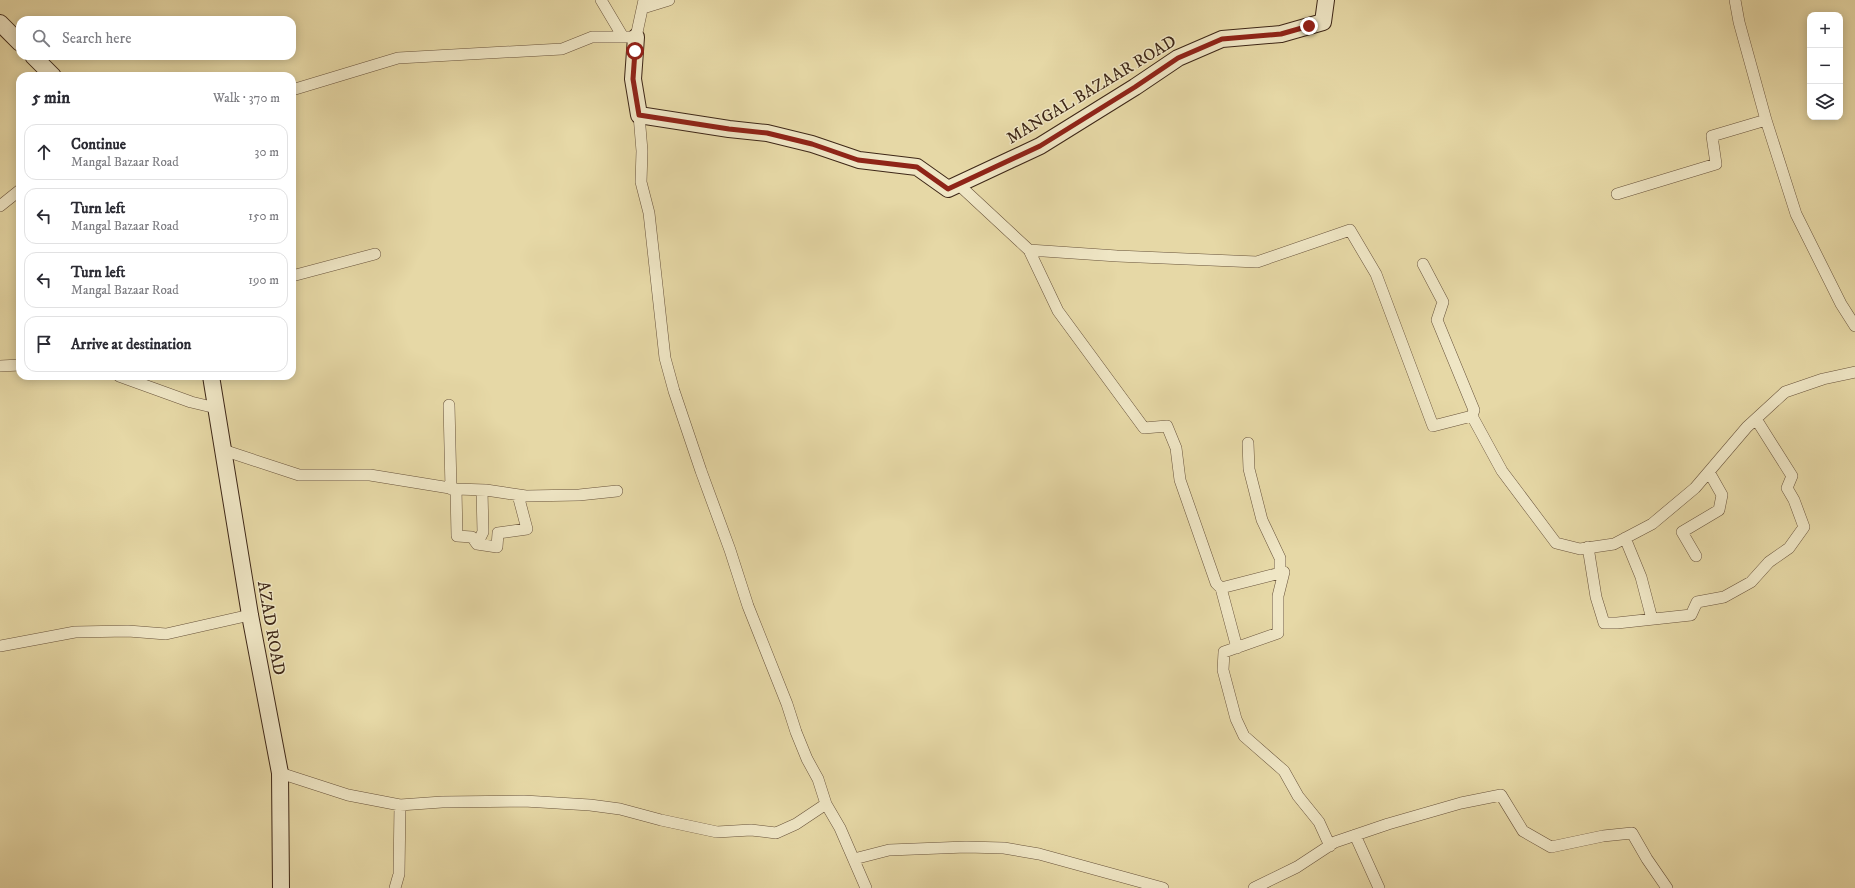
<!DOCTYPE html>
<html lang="en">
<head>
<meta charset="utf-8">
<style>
  :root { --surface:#fff; --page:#f7f7f7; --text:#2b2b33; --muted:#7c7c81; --line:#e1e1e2 }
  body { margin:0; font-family:"IM FELL DW Pica",serif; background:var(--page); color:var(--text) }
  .controls { position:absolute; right:12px; top:12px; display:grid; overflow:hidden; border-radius:8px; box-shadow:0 2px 10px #0003 }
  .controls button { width:36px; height:36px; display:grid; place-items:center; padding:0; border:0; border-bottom:1px solid var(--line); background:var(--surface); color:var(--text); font:20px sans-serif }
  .stop { position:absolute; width:12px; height:12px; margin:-9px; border:3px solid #8f2418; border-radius:50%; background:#fff }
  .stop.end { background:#8f2418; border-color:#fff; box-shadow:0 1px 4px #0008 }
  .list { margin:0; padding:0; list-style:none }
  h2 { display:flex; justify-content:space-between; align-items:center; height:52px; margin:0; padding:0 16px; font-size:17px }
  h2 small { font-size:13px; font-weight:400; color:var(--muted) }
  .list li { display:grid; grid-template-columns:26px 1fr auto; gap:12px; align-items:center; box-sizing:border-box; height:56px; margin:0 8px 8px; padding:0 8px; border:1px solid var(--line); border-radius:12px }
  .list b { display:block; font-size:15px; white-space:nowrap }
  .list p { margin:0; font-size:13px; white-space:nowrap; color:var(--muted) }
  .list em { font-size:13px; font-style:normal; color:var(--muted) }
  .icon { flex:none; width:22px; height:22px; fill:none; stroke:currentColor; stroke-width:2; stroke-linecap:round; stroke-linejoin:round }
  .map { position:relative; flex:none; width:1855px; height:888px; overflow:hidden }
  .search { position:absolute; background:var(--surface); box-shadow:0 2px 10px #0003; left:16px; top:16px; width:280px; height:44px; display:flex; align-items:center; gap:10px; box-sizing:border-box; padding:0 14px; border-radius:12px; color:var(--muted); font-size:15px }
  .panel { position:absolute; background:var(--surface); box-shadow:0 2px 10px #0003; left:16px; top:72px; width:280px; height:308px; border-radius:12px }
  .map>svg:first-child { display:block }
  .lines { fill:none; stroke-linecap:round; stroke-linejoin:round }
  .street-casing { stroke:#68533b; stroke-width:12 }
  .secondary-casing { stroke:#3e2717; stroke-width:18 }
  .street { stroke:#efe6c5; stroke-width:11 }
  .secondary { stroke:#efe6c5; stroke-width:16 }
  .route { stroke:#8f2418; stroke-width:5 }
  .labels { text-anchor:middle; stroke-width:3; stroke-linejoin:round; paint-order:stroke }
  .street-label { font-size:17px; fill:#3e2717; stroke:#efe6c5 }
</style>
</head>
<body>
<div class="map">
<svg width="1855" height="888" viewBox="0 0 1855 888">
  <rect width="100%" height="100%" fill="#e6d8a6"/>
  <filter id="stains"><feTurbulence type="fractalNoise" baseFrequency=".005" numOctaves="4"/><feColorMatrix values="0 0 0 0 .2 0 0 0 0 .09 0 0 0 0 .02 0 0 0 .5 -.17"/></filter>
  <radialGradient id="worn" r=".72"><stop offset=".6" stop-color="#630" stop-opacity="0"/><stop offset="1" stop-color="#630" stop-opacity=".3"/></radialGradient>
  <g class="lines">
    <g class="street-casing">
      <path id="street" d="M601,0L623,37
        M1735,0L1739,22L1766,120L1796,214L1841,304L1855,326
        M643,8L669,0
        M292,90L398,58L562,49L592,37H636L644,0
        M639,115L642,151L641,182L649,213L665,358L674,391L701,471L730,550L748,606L787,704L796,732L807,759L818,779L826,804
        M958,184L1029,250L1117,256L1257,262L1350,230L1376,274L1433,426L1472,416L1502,471L1556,543L1580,549L1614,544L1652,524L1695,488L1747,427L1785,392L1823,379L1855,372
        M1617,194L1716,164L1712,136L1766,120
        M0,206L20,190
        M1029,250L1058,311L1144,428L1167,426L1176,448L1180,480L1216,583L1221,588
        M1423,264L1443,302L1437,320L1474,410L1472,416
        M292,276L375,254
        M0,366L20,365
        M119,376L191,402L216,408
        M449,405L451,489
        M1248,443L1249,469L1262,520L1280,558V573
        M223,450L299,475H370L456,489L486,490L526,496L579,495L617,491
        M456,489L457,536L472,537L477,544L497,547L498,533L527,529L518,495
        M1625,538L1641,577L1652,619
        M477,544L483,532L482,490
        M1588,547L1596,597L1604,623H1617L1691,615L1697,602L1724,597L1751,582L1769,562L1789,548L1804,527L1794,500L1787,488L1792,476L1756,419
        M1696,556L1682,532L1719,510L1722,495L1709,472
        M0,646L75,632L128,631L166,634L250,615
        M1237,648L1221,588L1284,572L1278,596V633L1224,652L1223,670L1236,719L1244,736L1284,771L1298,796L1319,822L1330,846
        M280,773L348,795L400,805L442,802L524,801L590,805L620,809L661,820L717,832L751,830L776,833L796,824L826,804L840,828L866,888
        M1355,835L1379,888
        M854,859L889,850L966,847L1004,848L1039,854L1163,888
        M395,888L399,874L400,805
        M1254,888L1297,867L1335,842L1388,824L1461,803L1501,795L1523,831L1551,847L1603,836L1632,833L1647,859L1667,888"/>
    </g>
    <g class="secondary-casing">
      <path id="secondary" d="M0,23L20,43
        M636,37L633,79L639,115L729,129L767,133L812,144L859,160L917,167L948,189L1040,146L1135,87L1178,58L1222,39L1281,34L1323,22L1326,0
        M33,56L53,76
        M211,376L250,615L280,773L281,888"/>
    </g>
    <use href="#street" class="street"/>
    <use href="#secondary" class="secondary"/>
  </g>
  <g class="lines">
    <path class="route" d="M635,51L633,79L639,115L729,129L767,133L812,144L858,160L917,167L948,189L1040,146L1135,87L1178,58L1222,39L1281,34L1309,26"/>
  </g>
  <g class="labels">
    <g class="street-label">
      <text transform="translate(1091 89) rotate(-31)" y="6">MANGAL BAZAAR ROAD</text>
      <text transform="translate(272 628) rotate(80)" y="6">AZAD ROAD</text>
    </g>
  </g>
  <rect width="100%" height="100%" filter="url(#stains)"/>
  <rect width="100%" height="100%" fill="url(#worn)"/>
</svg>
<div class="controls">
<button>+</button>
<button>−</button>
<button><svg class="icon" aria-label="layers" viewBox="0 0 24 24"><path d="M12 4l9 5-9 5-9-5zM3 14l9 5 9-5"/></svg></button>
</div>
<div class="stop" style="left:635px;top:51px"></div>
<div class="stop end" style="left:1309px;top:26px"></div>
<div class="search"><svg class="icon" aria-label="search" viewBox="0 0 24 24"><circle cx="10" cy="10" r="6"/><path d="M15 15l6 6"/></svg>Search here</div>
<section class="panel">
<h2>5 min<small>Walk · 370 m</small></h2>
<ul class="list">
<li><svg class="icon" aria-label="ahead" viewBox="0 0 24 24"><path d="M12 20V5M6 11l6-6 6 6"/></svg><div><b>Continue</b><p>Mangal Bazaar Road</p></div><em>30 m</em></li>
<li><svg class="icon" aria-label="left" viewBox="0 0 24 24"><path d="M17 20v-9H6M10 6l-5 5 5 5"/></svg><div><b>Turn left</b><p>Mangal Bazaar Road</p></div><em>150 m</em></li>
<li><svg class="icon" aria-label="left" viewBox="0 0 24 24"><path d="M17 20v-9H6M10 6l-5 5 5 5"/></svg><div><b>Turn left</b><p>Mangal Bazaar Road</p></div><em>190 m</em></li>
<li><svg class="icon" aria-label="arrive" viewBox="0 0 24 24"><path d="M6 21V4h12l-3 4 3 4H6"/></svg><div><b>Arrive at destination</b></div></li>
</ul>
</section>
</div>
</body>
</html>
